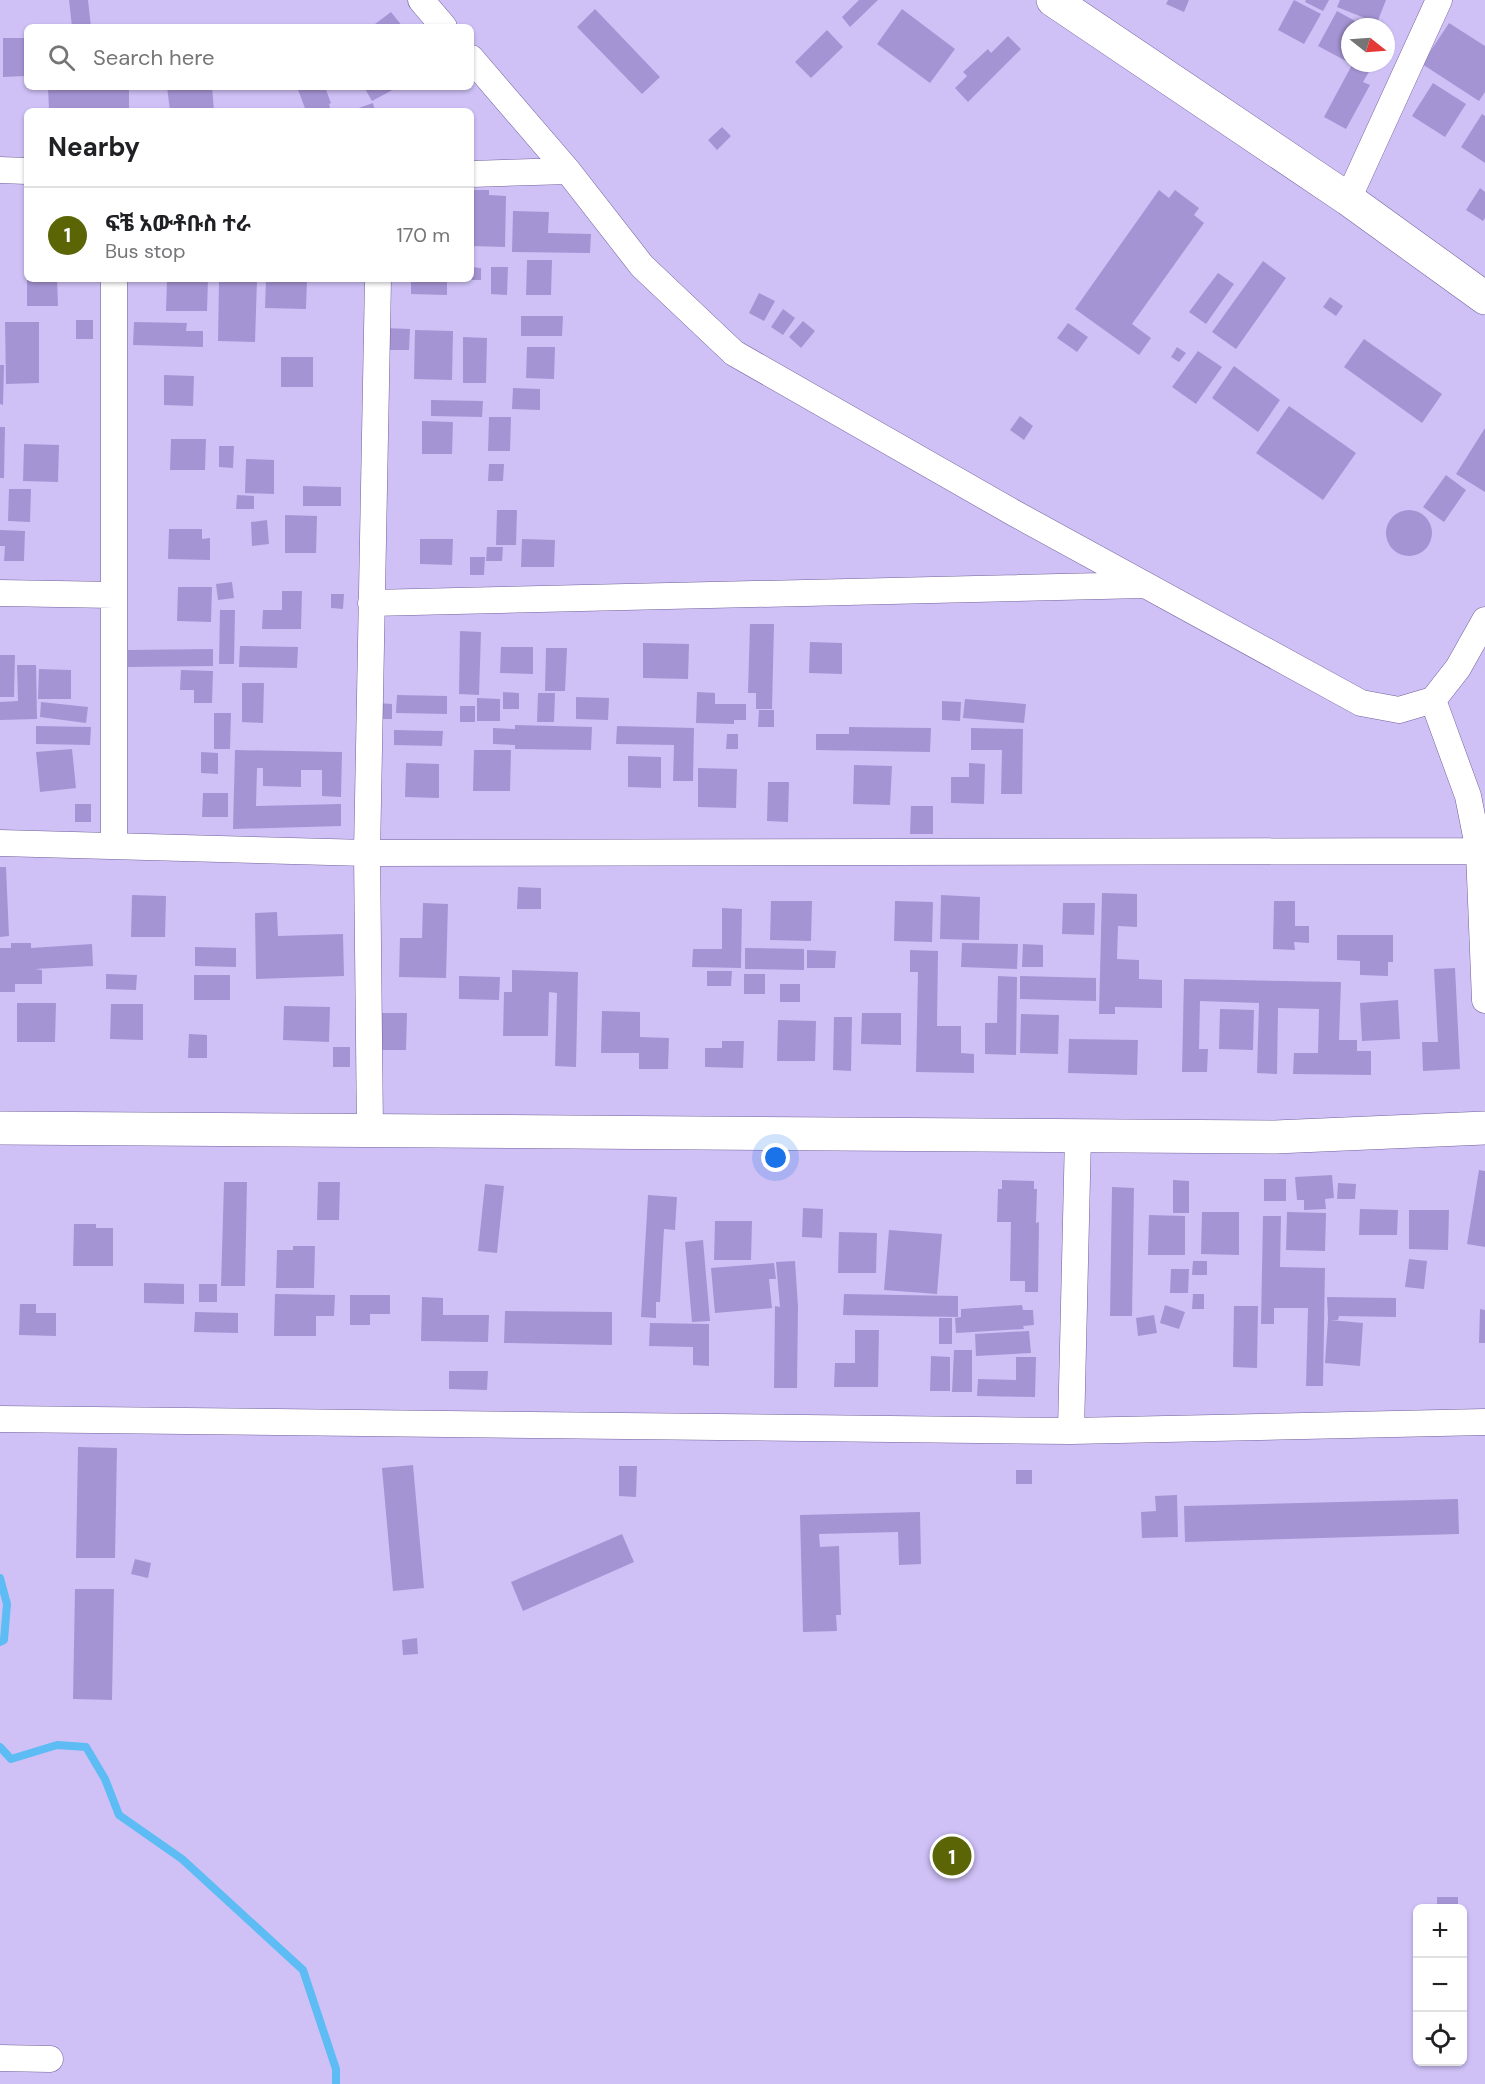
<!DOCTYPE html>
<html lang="en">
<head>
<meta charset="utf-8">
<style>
  :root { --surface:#fff; --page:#f2f2f2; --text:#202124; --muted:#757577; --line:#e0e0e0; --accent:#5b6505 }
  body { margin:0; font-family:"DM Sans","Noto Sans Ethiopic",sans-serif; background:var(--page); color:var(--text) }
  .controls { position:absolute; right:18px; bottom:18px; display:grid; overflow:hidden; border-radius:9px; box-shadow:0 2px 4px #0004 }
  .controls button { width:54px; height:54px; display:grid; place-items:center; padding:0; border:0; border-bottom:2px solid var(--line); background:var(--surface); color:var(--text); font:30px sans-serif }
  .compass { position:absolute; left:1341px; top:18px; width:54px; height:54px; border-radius:50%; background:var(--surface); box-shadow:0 2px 4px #0004; rotate:107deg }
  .you { position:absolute; left:776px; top:1158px; width:21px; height:21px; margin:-15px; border:4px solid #fff; border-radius:50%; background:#1a73e8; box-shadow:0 0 0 9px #1a73e833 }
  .badge { display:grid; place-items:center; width:39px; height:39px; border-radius:50%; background:var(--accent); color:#fff; font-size:20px; font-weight:700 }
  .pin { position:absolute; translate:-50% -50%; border:3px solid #fff; box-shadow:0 2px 6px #0006 }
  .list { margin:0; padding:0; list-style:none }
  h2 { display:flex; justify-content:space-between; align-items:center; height:78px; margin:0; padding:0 24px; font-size:26px }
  h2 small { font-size:20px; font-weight:400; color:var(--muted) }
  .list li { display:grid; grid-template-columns:39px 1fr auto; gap:18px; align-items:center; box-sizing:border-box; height:96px; padding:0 24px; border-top:2px solid var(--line) }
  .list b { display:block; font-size:22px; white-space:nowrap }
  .list p { margin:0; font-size:20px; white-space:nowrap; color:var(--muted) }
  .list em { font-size:20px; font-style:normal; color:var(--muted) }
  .icon { flex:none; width:33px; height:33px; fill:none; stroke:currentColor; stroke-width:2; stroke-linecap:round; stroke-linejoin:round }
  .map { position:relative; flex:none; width:1485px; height:2084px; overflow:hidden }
  .search { position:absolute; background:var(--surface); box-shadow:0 2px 4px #0004; left:24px; top:24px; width:450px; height:66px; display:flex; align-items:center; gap:15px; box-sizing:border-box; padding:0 21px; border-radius:9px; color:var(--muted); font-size:22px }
  .panel { position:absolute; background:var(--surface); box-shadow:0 2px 4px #0004; left:24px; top:108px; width:450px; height:174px; border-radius:9px }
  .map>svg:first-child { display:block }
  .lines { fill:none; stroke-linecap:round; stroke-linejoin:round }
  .stream { stroke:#5dbcf3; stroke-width:8 }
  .building { fill:#a594d4 }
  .street-casing { stroke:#71609b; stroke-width:27 }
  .secondary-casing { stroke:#71609b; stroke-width:34 }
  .street { stroke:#fff; stroke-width:26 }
  .secondary { stroke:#fff; stroke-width:33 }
</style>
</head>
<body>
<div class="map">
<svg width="1485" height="2084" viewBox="0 0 1485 2084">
  <rect width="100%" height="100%" fill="#cfc1f6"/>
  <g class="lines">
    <path class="stream" d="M0,1578L7,1604L4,1640L0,1642
      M0,1747L11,1759L57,1745L86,1747L105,1779L119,1815L182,1859L303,1970L336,2069V2084"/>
  </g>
  <path class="building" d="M69,0H88L91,27H72Z
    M859,0H878L850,27L842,17Z
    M1168,0H1189L1184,12L1166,4Z
    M1294,0L1321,14L1304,44L1278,30Z
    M1306,0H1329L1323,11L1305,2Z
    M1340,0H1386L1377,23L1337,7Z
    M595,9L660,77L642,94L577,27Z
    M902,9L955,49L930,83L877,44Z
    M1337,11L1366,27H1350V58L1348,62L1318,46Z
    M391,12L403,27H371Z
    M1449,23L1485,46V92L1479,101L1422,64Z
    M827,30L843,47L811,78L795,62Z
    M1008,36L1021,49L968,102L955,88L967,76L963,72L988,49L991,53Z
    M3,38H25V76L3,77Z
    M1353,63H1374L1363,82L1370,85L1346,129L1324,117Z
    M1433,83L1466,104L1445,137L1412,116Z
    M48,87H129V111H49Z
    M167,87H212L214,111H170Z
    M297,87H325L331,103L329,104L331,111H306Z
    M364,87H398L372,101Z
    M373,103L375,111H350Z
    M1482,114L1485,116V163L1461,147Z
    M722,127L731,136L717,150L708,140Z
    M1480,188L1485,192V218L1483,221L1466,210Z
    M471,190H489V195L506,196L505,247L471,246Z
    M1159,190L1169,198L1175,190L1199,208L1194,215L1204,223L1132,324L1151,338L1139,355L1075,309Z
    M513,211L549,212L548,233L591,234L590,253L512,252Z
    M527,260H552L551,295H526Z
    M1263,261L1286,278L1236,349L1212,332Z
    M471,267L481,268V280H471Z
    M491,267H508L507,295L491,294Z
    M1218,273L1234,284L1206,324L1189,312Z
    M27,279H57L58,306H27Z
    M167,279H208L207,311H166Z
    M219,279H257L255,342L218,341Z
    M266,279H307L306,309L265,308Z
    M411,279H447V295L411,294Z
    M759,293L775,301L764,321L749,313Z
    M1330,297L1343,306L1336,316L1323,307Z
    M783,309L795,318L783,335L771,327Z
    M521,316H563L562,336H521Z
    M76,320H93V339H76Z
    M803,321L815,331L801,348L789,337Z
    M5,322H39V383L6,384Z
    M134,322L187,323L186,331H203V347L133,345Z
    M1068,323L1088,337L1077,352L1057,338Z
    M385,328L410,329L409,350H385Z
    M415,330L453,331L452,380L414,379Z
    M463,337L487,338L486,383H463Z
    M1364,339L1442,394L1422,423L1344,367Z
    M527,347H555L554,379L526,378Z
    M1177,347L1186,353L1179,362L1171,357Z
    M1198,351L1222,367L1196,404L1172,387Z
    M281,357H313V387H281Z
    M0,365H4L3,405L0,404Z
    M1234,366L1280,400L1258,432L1212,398Z
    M164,375L194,376L193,406L164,405Z
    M513,388L540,389V410L512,409Z
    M431,400L483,401L482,417L431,416Z
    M1289,406L1356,453L1323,500L1256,453Z
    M1020,416L1033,426L1024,440L1010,430Z
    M489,417H511L510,451H488Z
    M422,421L453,422L452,454H422Z
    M0,427H5L4,478H0Z
    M1485,428V492L1456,474Z
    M171,439H206L205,470H170Z
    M24,444L59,445L58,482L23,481Z
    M219,446H234L233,468L219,467Z
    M246,459L274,460V494L245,493Z
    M489,464H504L503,481H488Z
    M1446,475L1466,490L1444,522L1423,507Z
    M303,486L341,487V506H303Z
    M9,489H31L30,522L8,521Z
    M237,495L254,496V509H236Z
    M497,510H517L516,545H496Z
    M1386 533a23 23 0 1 1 46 0a23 23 0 1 1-46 0Z
    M285,515L317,516L316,553H285Z
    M267,520L269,544L252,546L251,522Z
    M169,529H202V539L210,538V560L168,559Z
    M0,530L25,531L24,561H4L5,546H0Z
    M420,539H453L452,565L420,564Z
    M522,539L555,540L554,567H521Z
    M487,547H503L502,561H486Z
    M470,557H485L484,575H470Z
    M232,582L234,598L218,600L216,584Z
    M178,587H212L211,622L177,621Z
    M282,591H302L301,629H262L263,610H282Z
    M331,594H344L343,609L331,608Z
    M220,610H235L234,664H219Z
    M750,624H774L772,709H756V693H748Z
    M460,631L481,632L479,695L459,694Z
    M810,642L842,643V674L809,673Z
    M643,643L689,644L688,679L643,678Z
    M240,646L298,647L297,668L239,667Z
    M501,647H533V674L500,673Z
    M546,648H567L565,691H545Z
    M213,649V666L128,667V650Z
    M0,655H15L14,697H0Z
    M17,665H36L37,719L0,720V702L18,701Z
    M39,669L71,670V699H38Z
    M181,670L213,671L212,703H194V690H180Z
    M242,683H264L263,723L242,722Z
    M503,692L519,693V709H503Z
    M697,692L715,693V704H746V720H734V724L696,723Z
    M538,693H555L554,722H537Z
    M397,695L447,696V714L396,713Z
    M576,697L609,698L608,720L576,719Z
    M477,698L500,699V721H477Z
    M965,699L1026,704L1024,723L963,718Z
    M942,701L961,702L960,721L942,720Z
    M41,702L88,707L86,723L40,717Z
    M378,703L392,704V719H378Z
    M460,706H475V722H460Z
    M759,710H774V727H758Z
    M214,713H231L230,749H214Z
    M515,725L592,727L591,750L515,749V745L493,744V728L515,729Z
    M36,726L91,727L90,745L36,744Z
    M617,726L694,728L693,781H673L674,745L616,744Z
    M849,727L931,728L930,752L816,750V734H849Z
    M971,728L1023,729L1022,794H1001L1002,750H971Z
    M394,730L443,731L442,746L394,745Z
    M727,734H738V749H726Z
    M72,749L76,788L40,792L36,752Z
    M235,750L342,752L341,797L322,796V770H301V787L263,786V768H257L256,806L341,804V826L233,829Z
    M474,750H511L510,791H473Z
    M201,752L218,753V774L201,773Z
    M628,756L661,757V788L628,787Z
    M406,763L439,764V798L405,797Z
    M969,763L985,764L984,804L951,803V777H969Z
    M854,765L892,766L890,805L853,804Z
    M698,768L737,769L736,808L698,807Z
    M768,782H789L788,822L767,821Z
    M203,793H228V817H202Z
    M75,804H91V822H75Z
    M911,806H933V834H910Z
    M0,867H6L9,936L0,937Z
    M518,887L541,888V909H517Z
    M1102,893L1137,894V927L1118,926L1117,959L1139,960V979L1162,980V1008L1115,1007V1014H1099Z
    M132,895L166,896L165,937H131Z
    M941,895L980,897L979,940L940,939Z
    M771,901H812L811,941L770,940Z
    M895,901L933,902L932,942L894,941Z
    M1274,901H1295V926H1309V943L1294,942L1295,950L1273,949Z
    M423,903L448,904L446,978L399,977L400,938H422Z
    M1063,903H1095L1094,935L1062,934Z
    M722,908L742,909L741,968L692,967L693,949H722Z
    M277,912L278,936L343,934L344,976L256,979L255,913Z
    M1337,935H1393V962H1388V976L1360,975V961L1337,960Z
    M11,943H31V948L92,944L93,966L35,969L42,970V984H15V992H0V948H11Z
    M962,943L1018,944L1017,969L961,967Z
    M1023,944L1043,945V967H1022Z
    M195,947L236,948V967L195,966Z
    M745,948L804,949V970L745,969Z
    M807,950L836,951L835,968H807Z
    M910,950L938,951L937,1026H961V1053L974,1054V1073L916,1072L918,972H910Z
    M1455,968L1460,1069L1423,1071L1422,1042H1438L1434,969Z
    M512,970L578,972L576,1067L555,1066L557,993L549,992L548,1036H503L504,992H512Z
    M707,971H732L731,986H707Z
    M106,974L137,975L136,990L106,989Z
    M744,974H765V994H744Z
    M194,975H230V1000H194Z
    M459,976L500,977L499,1000L459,999Z
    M998,976L1017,977L1016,1055L985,1054V1023H997Z
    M1020,976L1096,978V1001L1020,999Z
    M1184,979L1341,982L1339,1040H1357V1051H1371V1075L1293,1074L1294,1053H1318L1319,1009L1278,1008L1277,1074L1257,1073L1259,1003L1200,1001L1199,1049H1208L1207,1072H1182Z
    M780,984H800V1002H780Z
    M1398,1000L1400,1039L1362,1041L1360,1003Z
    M17,1003H56L55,1042H17Z
    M111,1004H143V1040L110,1039Z
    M284,1006L330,1007L329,1042L283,1040Z
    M1220,1009L1254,1010L1253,1050L1219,1049Z
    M602,1011L640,1012V1037L669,1038L668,1069H639V1053H601Z
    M377,1013H407L406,1050H376Z
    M862,1013H901V1045L861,1044Z
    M1021,1014L1059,1015L1058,1054L1020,1053Z
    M834,1017H852L851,1071L833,1070Z
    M778,1020L816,1021L815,1061H777Z
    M189,1034L207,1035V1058H188Z
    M1069,1039L1138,1040L1137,1075L1068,1073Z
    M722,1041H744L743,1068L705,1067V1048H722Z
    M333,1047H350V1067H333Z
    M1479,1170L1485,1171V1247L1467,1244Z
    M1332,1175L1334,1198L1325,1199L1326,1209L1304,1210V1200H1297L1295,1177Z
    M1264,1179H1286V1201H1264Z
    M1002,1180L1034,1181V1189H1037L1036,1223L1039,1222L1038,1292H1025V1281H1010L1011,1222H997L998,1189H1002Z
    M1173,1180L1189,1181V1213H1173Z
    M224,1182H247L245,1286H221Z
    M318,1182H340L339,1220H317Z
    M1338,1183L1356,1184L1355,1199H1337Z
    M485,1184L504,1186L497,1253L478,1251Z
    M1112,1187L1134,1188L1132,1316H1110Z
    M648,1195L677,1197L675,1230L664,1229L660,1302H656V1318L641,1317Z
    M803,1208L823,1209L822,1238L802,1237Z
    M1360,1209L1398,1210L1397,1235H1359Z
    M1409,1210H1449L1448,1250L1409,1249Z
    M1202,1212H1239V1255L1201,1254Z
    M1287,1212L1326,1213L1325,1251L1286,1250Z
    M1149,1215L1185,1216V1255H1148Z
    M1263,1216H1281L1280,1267L1325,1268L1323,1386H1306L1308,1308H1274V1324H1261Z
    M715,1221H752L751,1260H714Z
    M74,1224H96V1228H113V1266H73Z
    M889,1230L942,1234L937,1294L884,1290Z
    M839,1232L877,1233L876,1273H838Z
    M703,1240L710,1321L692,1322L685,1242Z
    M293,1246H315L314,1288H276L277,1250H293Z
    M1409,1259L1427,1261L1424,1289L1405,1287Z
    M795,1261L798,1307L797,1388H774L775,1306L780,1307L776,1262Z
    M1193,1261H1207V1275H1192Z
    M774,1263L776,1279H769L772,1308L715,1313L711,1268Z
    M1171,1269H1189L1188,1293H1170Z
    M144,1283L184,1284V1304L144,1303Z
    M199,1284H217V1302H199Z
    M275,1294L335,1295L334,1316H316V1336H274Z
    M844,1294L958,1296V1317L843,1315Z
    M1193,1294H1204V1309H1192Z
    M350,1295H390V1314H370V1325H350Z
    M422,1297L443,1298V1315H489L488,1342L421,1341Z
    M1327,1297L1396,1298V1317L1339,1316L1338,1320H1330L1363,1323L1360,1366L1325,1363L1328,1319Z
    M20,1304H36V1313H56V1336L19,1335Z
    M1022,1305L1023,1310H1033L1034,1325L1023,1326L1024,1329L956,1333L955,1318L961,1317V1309Z
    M1165,1305L1185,1312L1179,1329L1160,1323Z
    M1234,1306H1258L1257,1368L1233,1367Z
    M1480,1309L1485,1310V1343H1479Z
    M505,1311L612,1312V1345L504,1343Z
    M195,1312L238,1313V1333L194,1332Z
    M1154,1315L1157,1333L1138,1336L1136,1318Z
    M939,1318H952V1344H939Z
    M650,1323L709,1324V1366L693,1365V1347L649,1346Z
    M855,1330H879L878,1387H834L835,1363H855Z
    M1029,1331L1031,1353L976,1356L975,1334Z
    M954,1350H972V1392H952Z
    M931,1356L950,1357V1391H930Z
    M1016,1357H1036L1035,1397L977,1396L978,1379L1016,1380Z
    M449,1371H488L487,1390L449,1389Z
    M78,1447L117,1448L115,1558H76Z
    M413,1465L424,1588L393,1591L382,1468Z
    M619,1466H637L636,1497L619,1496Z
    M1016,1470H1032V1484H1016Z
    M1177,1495L1178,1537L1142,1538L1141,1512L1156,1511L1155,1496Z
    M1458,1499L1459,1534L1185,1542L1184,1506Z
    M920,1512L921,1564L899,1565L898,1532L819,1534L820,1547L839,1546L841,1615H836L837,1631L803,1632L800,1515Z
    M622,1534L634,1562L523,1611L511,1582Z
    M135,1559L151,1563L148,1578L131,1574Z
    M75,1589H114L112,1700L73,1699Z
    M417,1638L418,1654L403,1655L402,1640Z
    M1437,1897H1458V1908H1437Z"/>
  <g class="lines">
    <g class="street-casing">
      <path id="street" d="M421,0L444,27
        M471,58L568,171L642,266L734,353L1014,513L1361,703L1399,710L1433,700
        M0,170L27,171
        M471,174L568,171
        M1348,199L1439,0
        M0,593L114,595
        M371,603L1144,585
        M1485,620L1458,668L1433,700L1468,796L1479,851L1485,1000
        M0,843L367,853L1479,851
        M114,846V279
        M370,1131L367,853L378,279
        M0,1419L1071,1431L1485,1422
        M1071,1431L1078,1136
        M0,2058L50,2059"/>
    </g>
    <g class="secondary-casing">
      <path id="secondary" d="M1053,0L1348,199L1485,298
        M0,1128L1275,1137L1485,1128"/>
    </g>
    <use href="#street" class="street"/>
    <use href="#secondary" class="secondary"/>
  </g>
</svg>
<div class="controls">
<button>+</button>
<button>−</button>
<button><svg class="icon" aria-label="locate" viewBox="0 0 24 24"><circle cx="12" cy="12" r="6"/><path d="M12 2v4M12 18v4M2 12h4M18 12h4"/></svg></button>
</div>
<svg class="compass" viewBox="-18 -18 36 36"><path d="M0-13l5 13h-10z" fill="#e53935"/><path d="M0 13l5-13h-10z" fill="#757577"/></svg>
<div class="you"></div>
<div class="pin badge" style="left:952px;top:1856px">1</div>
<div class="search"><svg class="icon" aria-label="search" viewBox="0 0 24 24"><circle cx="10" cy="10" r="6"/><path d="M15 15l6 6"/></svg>Search here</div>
<section class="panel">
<h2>Nearby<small></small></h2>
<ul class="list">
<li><span class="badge">1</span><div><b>ፍቼ አውቶቡስ ተራ</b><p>Bus stop</p></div><em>170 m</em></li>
</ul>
</section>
</div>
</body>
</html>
